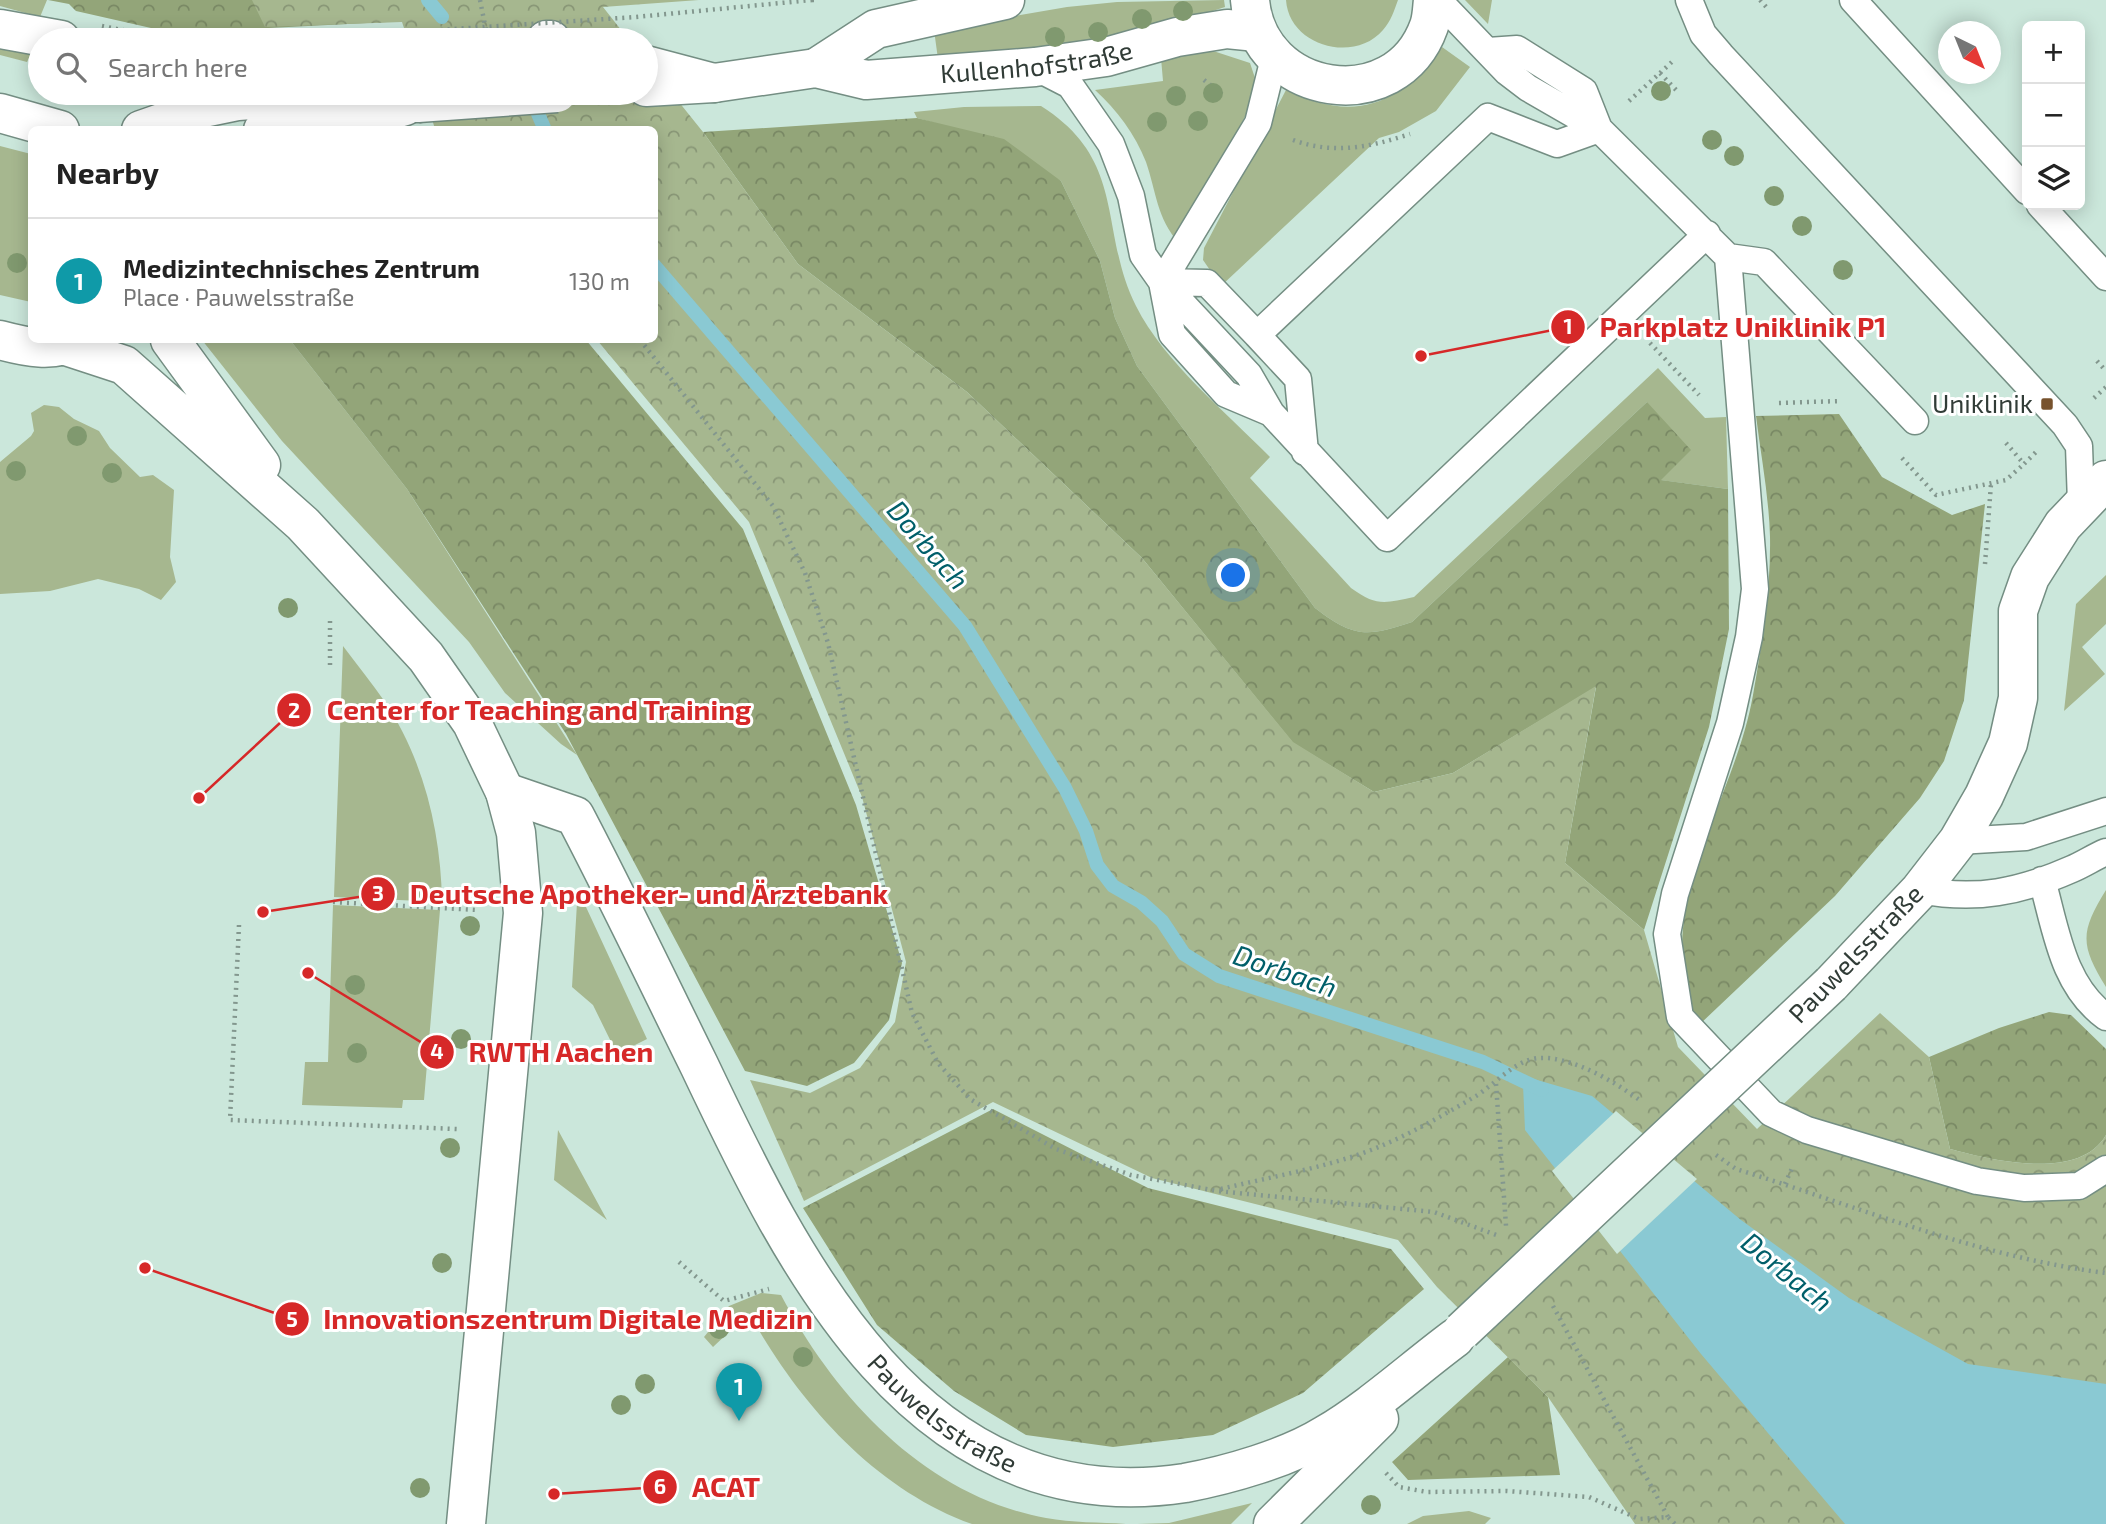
<!DOCTYPE html>
<html lang="en">
<head>
<meta charset="utf-8">
<style>
  :root { --surface:#fff; --page:#f2f2f2; --text:#222; --muted:#767676; --line:#e0e0e0; --accent:#d93025 }
  body { margin:0; font-family:"Exo 2",sans-serif; background:var(--page); color:var(--text) }
  .controls { position:absolute; right:21px; top:21px; display:grid; overflow:hidden; border-radius:10px; box-shadow:0 4px 18px #0003 }
  .controls button { width:63px; height:63px; display:grid; place-items:center; padding:0; border:0; border-bottom:2px solid var(--line); background:var(--surface); color:var(--text); font:35px sans-serif }
  .compass { position:absolute; left:1938px; top:21px; width:63px; height:63px; border-radius:50%; background:var(--surface); box-shadow:0 4px 18px #0003; rotate:137deg }
  .you { position:absolute; left:1234px; top:576px; width:24px; height:24px; margin:-18px; border:5px solid #fff; border-radius:50%; background:#1a73e8; box-shadow:0 0 0 10px #1a73e833 }
  .badge { display:grid; place-items:center; width:46px; height:46px; border-radius:50%; background:var(--accent); color:#fff; font-size:23px; font-weight:700 }
  .pin { position:absolute; translate:-50% -58px; filter:drop-shadow(0 2px 4px #0008) }
  .pin::after { content:''; position:absolute; top:37px; width:24px; height:21px; background:inherit; clip-path:polygon(0 0,100% 0,50% 100%) }
  .list { margin:0; padding:0; list-style:none }
  h2 { display:flex; justify-content:space-between; align-items:center; height:91px; margin:0; padding:0 28px; font-size:30px }
  h2 small { font-size:23px; font-weight:400; color:var(--muted) }
  .list li { display:grid; grid-template-columns:46px 1fr auto; gap:21px; align-items:center; box-sizing:border-box; height:126px; padding:0 28px; border-top:2px solid var(--line) }
  .list b { display:block; font-size:26px; white-space:nowrap }
  .list p { margin:0; font-size:23px; white-space:nowrap; color:var(--muted) }
  .list em { font-size:23px; font-style:normal; color:var(--muted) }
  .icon { flex:none; width:38px; height:38px; fill:none; stroke:currentColor; stroke-width:2; stroke-linecap:round; stroke-linejoin:round }
  .map { position:relative; flex:none; width:2106px; height:1524px; overflow:hidden }
  .search { position:absolute; background:var(--surface); box-shadow:0 4px 18px #0003; left:28px; top:28px; width:630px; height:77px; display:flex; align-items:center; gap:18px; box-sizing:border-box; padding:0 24px; border-radius:38px; color:var(--muted); font-size:26px }
  .panel { position:absolute; background:var(--surface); box-shadow:0 4px 18px #0003; left:28px; top:126px; width:630px; height:217px; border-radius:10px }
  .map>svg:first-child { display:block }
  .grass { fill:#a6b78f }
  .forest { fill:url(#forest-crowns) }
  .park { fill:url(#park-crowns) }
  .water { fill:#8ac9d3 }
  .pier { fill:#cbe7db }
  .lines { fill:none; stroke-linecap:round; stroke-linejoin:round }
  .stream { stroke:#8ac9d3; stroke-width:14 }
  .lane-casing { stroke:#748e83; stroke-width:29 }
  .street-casing { stroke:#748e83; stroke-width:41 }
  .secondary-casing { stroke:#748e83; stroke-width:41 }
  .highway-casing { stroke:#748e83; stroke-width:41 }
  .path { stroke:#83978e; stroke-width:4.5; stroke-dasharray:2 5; stroke-linecap:butt }
  .lane { stroke:#fff; stroke-width:26 }
  .street { stroke:#fff; stroke-width:38 }
  .secondary { stroke:#fff; stroke-width:38 }
  .highway { stroke:#fff; stroke-width:38 }
  .street-bridge-casing { stroke:#748e83; stroke-width:41; stroke-linecap:butt }
  .path-bridge { stroke:#83978e; stroke-width:4.5; stroke-dasharray:2 5; stroke-linecap:butt }
  .street-bridge { stroke:#fff; stroke-width:38 }
  .tree { fill:#80996f }
  .poi-dot { fill:#77522d; stroke:#fff; stroke-width:2.5 }
  .labels { text-anchor:middle; stroke-width:6; stroke-linejoin:round; paint-order:stroke }
  .street-label { font-size:26px; fill:#313c37; stroke:#fff }
  .poi-label { font-size:26px; fill:#313c37; stroke:#fff; text-anchor:end }
  .water-label { font-size:28px; font-style:italic; fill:#005f6a; stroke:#fff }
  .leader { fill:none; stroke:#d62828; stroke-width:2.5 }
  .callout-dot { fill:#d62828; stroke:#fff; stroke-width:2.5 }
  .mark-label { font-size:21px; text-anchor:middle; font-weight:bold; fill:#fff }
  .callout-label { font-size:28px; text-anchor:middle; font-weight:bold; fill:#d62828; stroke:#fff; stroke-width:6; stroke-linejoin:round; paint-order:stroke }
</style>
</head>
<body>
<div class="map">
<svg width="2106" height="1524" viewBox="0 0 2106 1524">
  <defs>
    <pattern id="forest-crowns" width="20" height="18" patternUnits="userSpaceOnUse" patternTransform="scale(1.75)"><rect width="20" height="18" fill="#93a579"/><path d="M2 6a3 3 0 1 1 6 0M12 15a3 3 0 1 1 6 0" fill="none" stroke="#798864"/></pattern>
    <pattern id="park-crowns" width="20" height="18" patternUnits="userSpaceOnUse" patternTransform="scale(1.75)"><rect width="20" height="18" fill="#a6b78f"/><path d="M2 6a3 3 0 1 1 6 0M12 15a3 3 0 1 1 6 0" fill="none" stroke="#889676"/></pattern>
  </defs>
  <rect width="100%" height="100%" fill="#cbe7db"/>
  <path class="grass" d="M0,0H47L40,17L0,6Z
    M1224,0L1225,7L1154,30L1094,42L938,59L934,30L1067,7L1117,2Z
    M1286,0H1398C1394,11 1391,21 1383,30C1354,64 1289,46 1286,0Z
    M1465,0H1492L1488,24Z
    M0,36L34,47L27,62L0,55Z
    M1442,47L1470,67L1436,111L1399,132L1379,138L1221,286L1203,260L1204,248L1286,90C1353,123 1400,106 1442,47Z
    M1204,48L1250,63L1256,81L1252,103L1179,243C1157,219 1156,191 1146,162C1135,134 1117,110 1095,90L1163,81L1161,58Z
    M73,93H167C134,100 107,102 73,93Z
    M1041,106C1128,161 1098,230 1136,306C1164,362 1226,412 1270,457L1250,478L1351,588C1377,607 1385,603 1414,597L1658,368L1705,418L1726,417L1728,489L1660,480L1647,402L1412,622C1367,637 1354,638 1315,608L1137,366L1115,318L1100,261L1061,181L960,130L917,118L914,112L964,107Z
    M0,146L31,154V302L0,295Z
    M202,340H290L407,489L577,755L561,744L505,693L469,642L282,441Z
    M44,405L59,407L74,419L99,431L110,448L140,477L153,475L174,490L170,557L176,582L161,600L139,589L98,579L50,591L0,594V462L31,436L34,431L31,413Z
    M2106,575V624L2082,647L2105,674L2064,711L2076,604Z
    M343,646C357,665 372,683 385,702C424,760 441,833 442,902L334,897Z
    M2106,890V987C2080,945 2080,932 2106,890Z
    M577,903L586,907L647,1039L617,1054L593,1005L572,987Z
    M333,905L440,910L424,1100H403L402,1108L302,1105L305,1062H328Z
    M558,1130L607,1220L554,1180Z
    M761,1293L781,1295C836,1399 926,1496 1046,1518C1072,1523 1100,1522 1126,1524H972C874,1489 798,1402 749,1313L713,1347L704,1337L729,1306Z
    M1252,1503L1231,1524H1137L1169,1523Z
    M1469,1511L1491,1518L1485,1524H1407L1423,1516Z"/>
  <path class="forest" d="M48,0H463L466,18L173,33L76,11L69,4Z
    M917,118L1004,139L1061,181L1100,261L1115,318L1137,366L1315,608C1354,638 1367,637 1412,622L1647,402L1691,450L1661,480L1728,489L1729,629L1709,727L1644,930L1565,863L1596,687L1453,773L1374,792L1293,743L1142,558L967,392L798,264L703,132Z
    M290,340H586L743,529L856,805L902,963L889,1020L854,1063L807,1086L745,1071L566,734L407,489Z
    M1839,414L1882,477L1952,515L1985,504L1964,700L1944,761L1920,798L1835,896L1699,1025C1646,909 1733,808 1753,695C1762,644 1771,589 1770,537C1769,497 1761,456 1756,416Z
    M2049,1012L2071,1015L2106,1049V1135C2079,1182 1991,1160 1950,1149L1929,1057L1999,1028Z
    M993,1109L1148,1188L1391,1249L1424,1289L1303,1393L1213,1435L1113,1447L1026,1435L954,1391L877,1325L803,1208Z
    M1508,1357L1548,1397L1560,1475L1408,1480L1392,1462Z"/>
  <path class="park" d="M252,0H699L603,7L629,40H408L402,22L265,27Z
    M646,61L703,132L798,264L967,392L1142,558L1293,742L1374,792L1453,773L1596,686L1565,863L1644,930L1678,1047L1757,1129L1880,1013L1929,1057L1950,1149C1992,1160 2079,1182 2106,1135V1524H1635L1548,1397L1437,1287L1398,1240L1152,1178L993,1102L804,1201L750,1080L810,1093L860,1068L895,1022L906,962L862,797L749,522L597,340H654V130L435,129L424,93H646Z"/>
  <path class="water" d="M1527,1077L1592,1096L1741,1220L1849,1298L1968,1364L2106,1384V1524H1845L1701,1354L1525,1130L1523,1085Z"/>
  <path class="pier" d="M1616,1111L1697,1179L1617,1254L1552,1171Z"/>
  <g class="lines">
    <path class="stream" d="M428,0L442,17
      M536,109L545,130
      M654,265L965,626L1065,788L1086,831L1097,865L1113,886L1141,902L1162,921L1184,954L1219,976L1483,1062L1542,1090"/>
    <g class="lane-casing">
      <path id="lane" d="M1438,0L1507,72L1528,88L1599,129
        M1689,0L1703,34L1721,55L2065,425L2079,446L2081,503
        M1853,0L2027,191
        M1488,51L1517,49L1584,91L1599,129
        M1274,58L1258,123L1162,282L1172,334L1226,394L1271,413L1387,538L1707,234
        M1035,67L1070,85L1111,144L1131,196L1143,255L1162,282L1249,375L1271,413
        M2040,205L2106,277
        M1728,257L1764,262L1915,421
        M1162,282L1207,283L1257,335
        M1305,452L1298,379L1257,335L1488,117L1557,144L1599,129L1728,257L1755,589L1749,637L1730,723L1675,894L1667,934L1680,1017L1771,1113L1807,1130L1977,1181L2024,1188L2079,1186L2106,1169
        M1958,841L2026,837L2106,811
        M2042,880C2056,929 2062,985 2106,1017
        M1920,890C1976,901 2020,892 2072,869C2084,864 2094,857 2106,852"/>
    </g>
    <g class="street-casing">
      <g id="street">
        <path d="M1250,0C1258,97 1396,119 1429,26C1432,18 1432,8 1433,0"/>
        <path d="M816,68L876,29L1005,0"/>
        <path id="s1" d="M646,87L714,83L816,68L866,80L1035,67L1106,57L1177,37L1227,29L1257,32"/>
        <path d="M141,130L204,108L238,101L351,93L418,103"/>
        <path d="M263,130L348,123L405,106"/>
        <path id="s2" d="M505,792L575,816C618,898 658,982 699,1065C793,1263 918,1524 1185,1483C1228,1475 1288,1458 1325,1435C1371,1408 1412,1370 1455,1338"/>
        <path d="M1831,984L1920,890L1958,841L1984,796L2008,743L2018,698V611L2030,577L2063,525L2106,480"/>
        <path d="M1273,1524L1379,1419"/>
      </g>
    </g>
    <g class="secondary-casing">
      <path id="secondary" d="M0,113L60,130
        M0,340C26,347 53,353 78,340
        M170,340L261,465
        M66,346L124,365L303,524L426,657L472,723L505,792L516,833L523,913L466,1524"/>
    </g>
    <g class="highway-casing">
      <path id="highway" d="M0,29L61,40
        M546,40H551
        M646,65L714,83"/>
    </g>
    <path class="path" d="M480,0L488,40
      M812,0H814
      M1760,0L1769,10
      M102,26L173,40
      M1660,73L1674,60
      M1204,80L1224,96
      M1629,101L1660,73L1679,93
      M1293,140C1334,155 1370,147 1410,134
      M640,340L773,506L805,573L828,643L912,1013L938,1063L970,1099L1056,1149L1131,1175L1217,1191L1434,1212L1499,1236
      M1650,343L1699,395
      M2097,361L2106,371
      M2094,398L2106,387
      M1779,403L1841,401
      M2006,443L2024,464L2036,452
      M1902,458L1936,495L2006,480L2024,464
      M1985,564L1991,484
      M330,665V621
      M333,902L477,910
      M239,925L230,1120L457,1129
      M1496,1084L1506,1226
      M1716,1155L1736,1169C1859,1207 1979,1257 2106,1273
      M1785,1184L1793,1166
      M1221,1189C1270,1177 1324,1168 1371,1150C1407,1136 1442,1116 1476,1096C1494,1085 1516,1059 1539,1058C1572,1056 1615,1082 1641,1101
      M679,1262L724,1301L769,1289
      M1553,1306L1668,1517
      M1386,1473L1399,1487L1427,1492L1507,1491L1589,1497L1639,1519L1668,1517L1675,1524"/>
    <use href="#lane" class="lane"/>
    <use href="#street" class="street"/>
    <use href="#secondary" class="secondary"/>
    <use href="#highway" class="highway"/>
    <g class="street-bridge-casing">
      <path id="street-bridge" d="M418,103L557,93
        M1462,1331L1831,984"/>
    </g>
    <path class="path-bridge" d="M287,40L636,17L812,0"/>
    <use href="#street-bridge" class="street-bridge"/>
  </g>
  <g class="tree">
    <circle cx="1183" cy="11" r="10"/>
    <circle cx="1142" cy="19" r="10"/>
    <circle cx="1098" cy="32" r="10"/>
    <circle cx="1055" cy="37" r="10"/>
    <circle cx="1661" cy="91" r="10"/>
    <circle cx="1213" cy="93" r="10"/>
    <circle cx="1176" cy="96" r="10"/>
    <circle cx="1198" cy="121" r="10"/>
    <circle cx="1157" cy="122" r="10"/>
    <circle cx="1712" cy="140" r="10"/>
    <circle cx="1734" cy="156" r="10"/>
    <circle cx="1774" cy="196" r="10"/>
    <circle cx="1802" cy="226" r="10"/>
    <circle cx="17" cy="263" r="10"/>
    <circle cx="1843" cy="270" r="10"/>
    <circle cx="77" cy="436" r="10"/>
    <circle cx="16" cy="471" r="10"/>
    <circle cx="112" cy="473" r="10"/>
    <circle cx="288" cy="608" r="10"/>
    <circle cx="470" cy="926" r="10"/>
    <circle cx="355" cy="985" r="10"/>
    <circle cx="461" cy="1039" r="10"/>
    <circle cx="357" cy="1053" r="10"/>
    <circle cx="450" cy="1148" r="10"/>
    <circle cx="442" cy="1263" r="10"/>
    <circle cx="719" cy="1329" r="10"/>
    <circle cx="803" cy="1357" r="10"/>
    <circle cx="645" cy="1384" r="10"/>
    <circle cx="621" cy="1405" r="10"/>
    <circle cx="420" cy="1488" r="10"/>
    <circle cx="1371" cy="1505" r="10"/>
  </g>
  <rect class="poi-dot" x="2040" y="397" width="14" height="14" rx="3.5"/>
  <g class="labels">
    <g class="street-label">
      <text dy="9" stroke="none"><textPath href="#s1" startOffset="394">Kullenhofstraße</textPath></text>
      <text transform="translate(1856 954) rotate(-46)" y="9">Pauwelsstraße</text>
      <text dy="9" stroke="none"><textPath href="#s2" startOffset="784">Pauwelsstraße</textPath></text>
    </g>
    <g class="poi-label">
      <text x="2033" y="413">Uniklinik</text>
    </g>
    <g class="water-label">
      <text transform="translate(928 545) rotate(49)" y="10">Dorbach</text>
      <text transform="translate(1285 971) rotate(19)" y="10">Dorbach</text>
      <text transform="translate(1787 1272) rotate(39)" y="10">Dorbach</text>
    </g>
  </g>
  <path class="leader" d="M1421 356L1568 327M199 798L294 710M263 912L378 894M308 973L437 1052M145 1268L292 1319M554 1494L660 1487"/>
  <g class="callout-dot">
    <circle cx="1421" cy="356" r="7"/>
    <circle cx="199" cy="798" r="7"/>
    <circle cx="263" cy="912" r="7"/>
    <circle cx="308" cy="973" r="7"/>
    <circle cx="145" cy="1268" r="7"/>
    <circle cx="554" cy="1494" r="7"/>
    <circle cx="1568" cy="327" r="18"/>
    <circle cx="294" cy="710" r="18"/>
    <circle cx="378" cy="894" r="18"/>
    <circle cx="437" cy="1052" r="18"/>
    <circle cx="292" cy="1319" r="18"/>
    <circle cx="660" cy="1487" r="18"/>
  </g>
  <g class="mark-label">
    <text x="1568" y="334">1</text>
    <text x="294" y="718">2</text>
    <text x="378" y="901">3</text>
    <text x="437" y="1059">4</text>
    <text x="292" y="1327">5</text>
    <text x="660" y="1494">6</text>
  </g>
  <g class="callout-label">
    <text x="1743" y="337">Parkplatz Uniklinik P1</text>
    <text x="539" y="720">Center for Teaching and Training</text>
    <text x="649" y="904">Deutsche Apotheker- und Ärztebank</text>
    <text x="561" y="1062">RWTH Aachen</text>
    <text x="568" y="1329">Innovationszentrum Digitale Medizin</text>
    <text x="726" y="1497">ACAT</text>
  </g>
</svg>
<div class="controls">
<button>+</button>
<button>−</button>
<button><svg class="icon" aria-label="layers" viewBox="0 0 24 24"><path d="M12 4l9 5-9 5-9-5zM3 14l9 5 9-5"/></svg></button>
</div>
<svg class="compass" viewBox="-18 -18 36 36"><path d="M0-13l5 13h-10z" fill="#e53935"/><path d="M0 13l5-13h-10z" fill="#767676"/></svg>
<div class="you"></div>
<div class="pin badge" style="left:739px;top:1421px;background:#0f9aa8">1</div>
<div class="search"><svg class="icon" aria-label="search" viewBox="0 0 24 24"><circle cx="10" cy="10" r="6"/><path d="M15 15l6 6"/></svg>Search here</div>
<section class="panel">
<h2>Nearby<small></small></h2>
<ul class="list">
<li><span class="badge" style="background:#0f9aa8">1</span><div><b>Medizintechnisches Zentrum</b><p>Place · Pauwelsstraße</p></div><em>130 m</em></li>
</ul>
</section>
</div>
</body>
</html>
